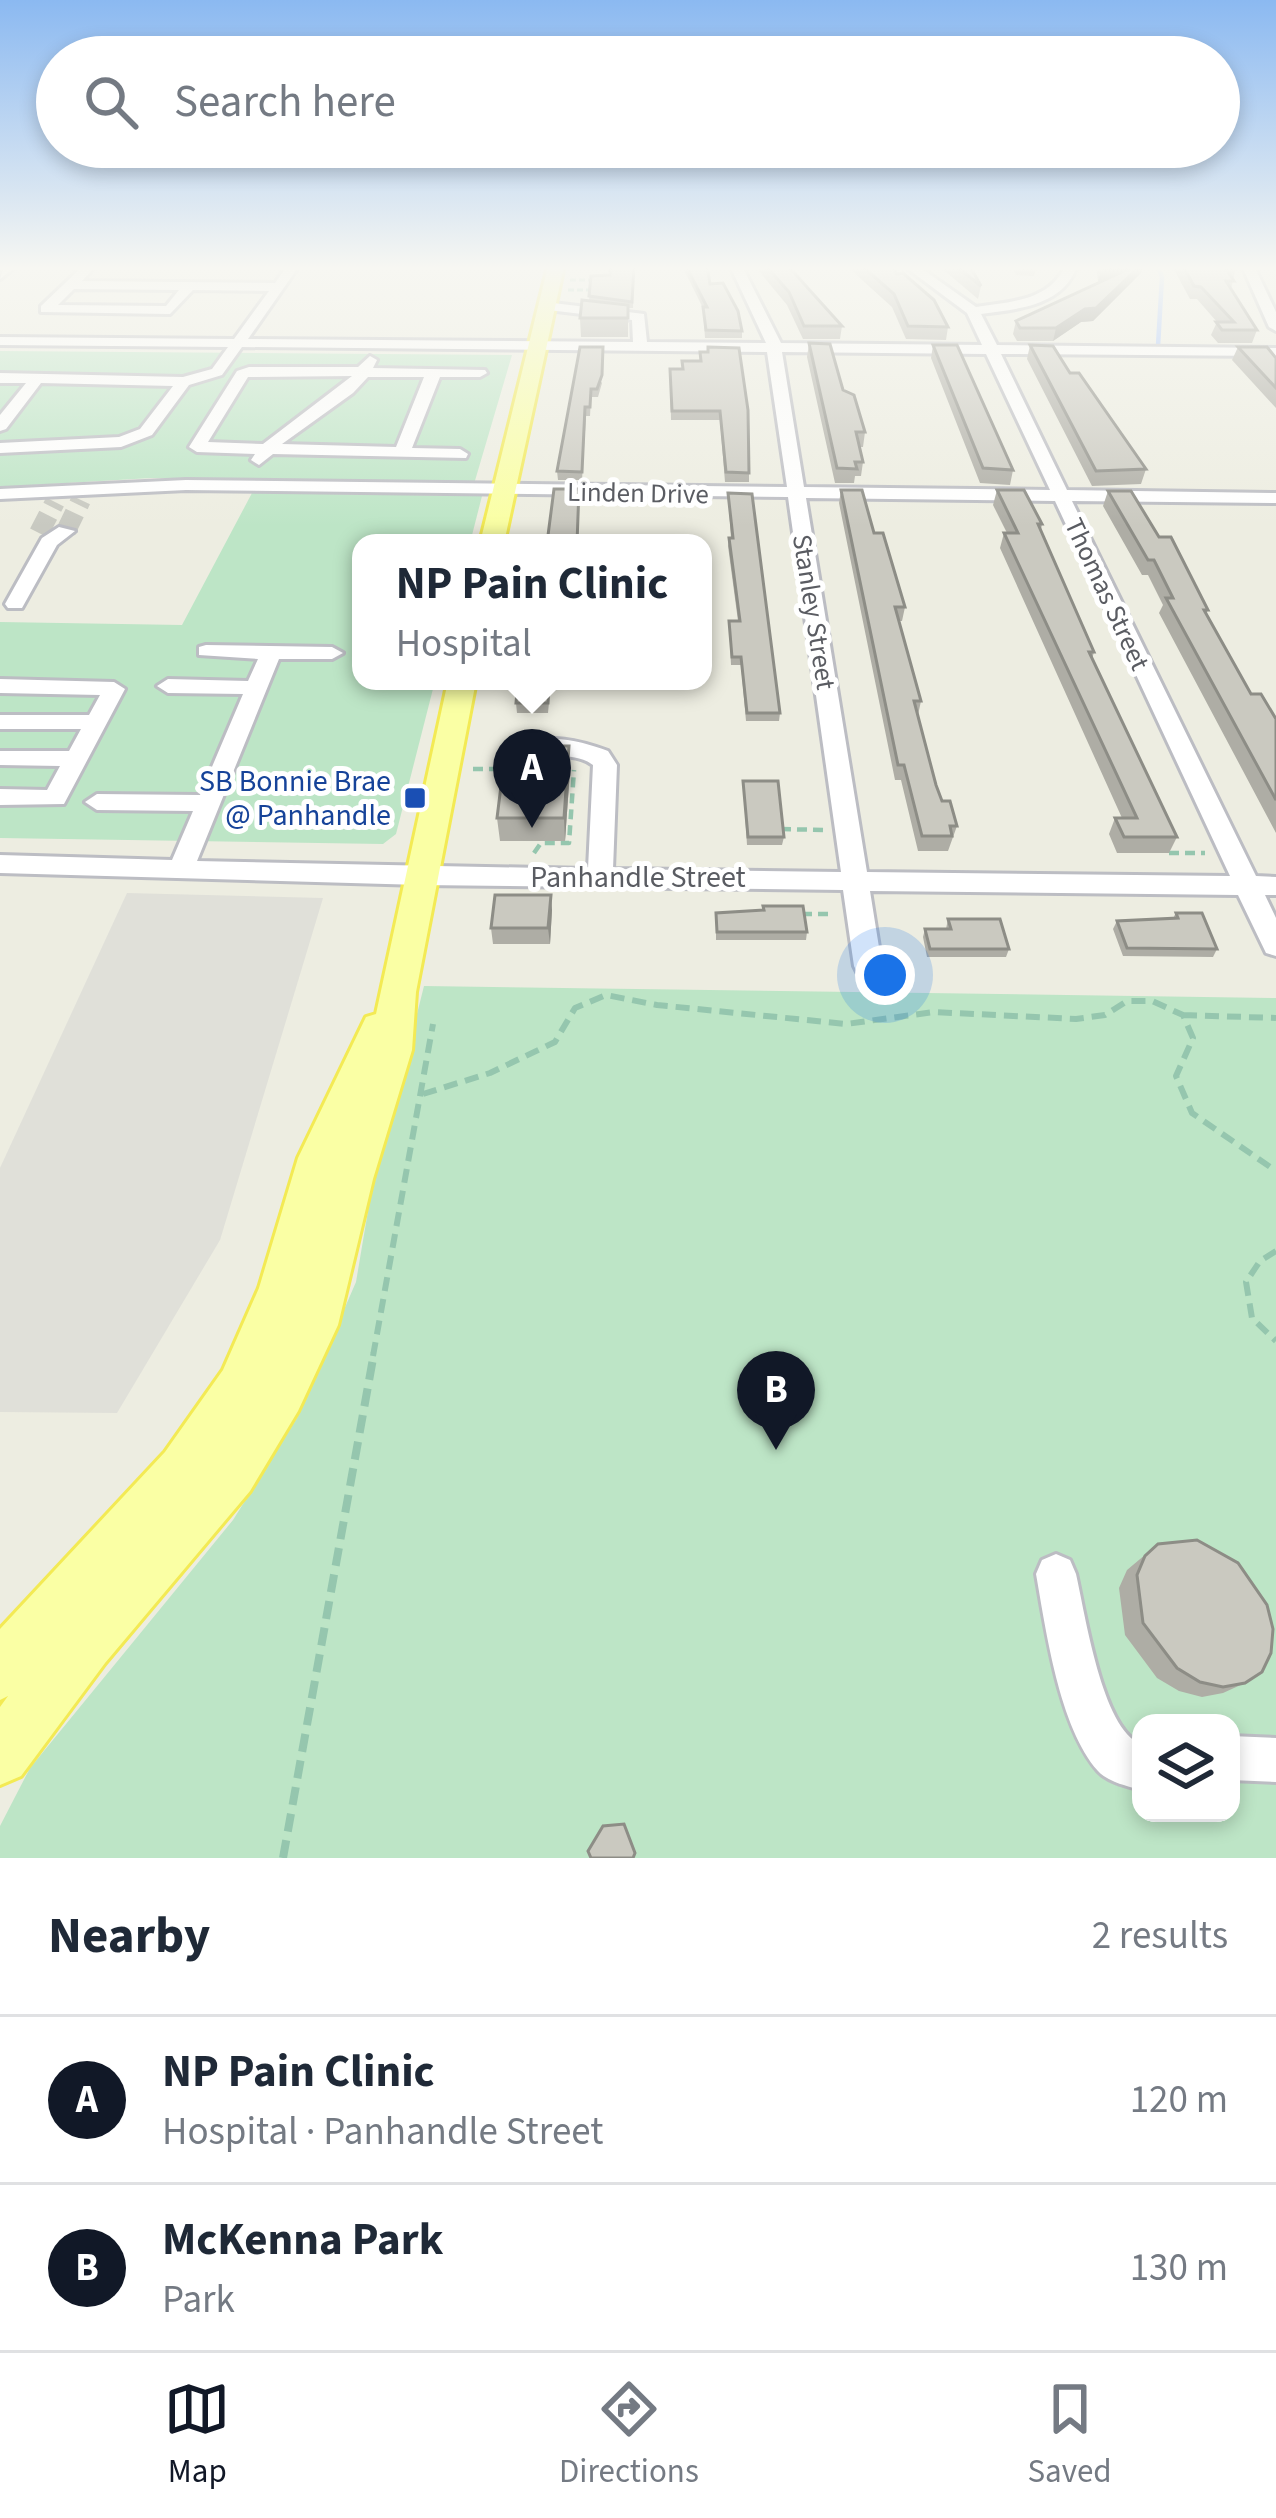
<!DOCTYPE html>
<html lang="en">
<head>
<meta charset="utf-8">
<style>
  :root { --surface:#fff; --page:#f6f6f7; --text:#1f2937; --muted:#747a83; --line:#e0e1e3; --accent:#111827 }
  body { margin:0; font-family:"Source Sans 3",sans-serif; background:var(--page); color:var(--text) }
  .controls { position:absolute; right:36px; bottom:36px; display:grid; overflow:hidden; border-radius:24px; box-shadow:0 6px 18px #0003 }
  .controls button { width:108px; height:108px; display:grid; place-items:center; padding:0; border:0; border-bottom:3px solid var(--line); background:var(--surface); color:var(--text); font:60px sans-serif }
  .you { position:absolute; left:885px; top:975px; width:42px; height:42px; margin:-30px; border:9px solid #fff; border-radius:50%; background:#1a73e8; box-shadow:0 0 0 18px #1a73e833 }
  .badge { display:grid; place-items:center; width:78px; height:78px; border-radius:50%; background:var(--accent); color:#fff; font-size:39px; font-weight:700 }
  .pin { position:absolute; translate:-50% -99px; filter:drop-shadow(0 3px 6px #0008) }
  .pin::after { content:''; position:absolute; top:63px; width:42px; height:36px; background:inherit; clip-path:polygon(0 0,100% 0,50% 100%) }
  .popup { position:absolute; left:352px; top:534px; width:360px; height:156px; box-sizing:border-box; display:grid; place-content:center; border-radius:24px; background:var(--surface); filter:drop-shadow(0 3px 9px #0005); font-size:39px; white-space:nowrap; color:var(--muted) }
  .popup b { font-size:45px; color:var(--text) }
  .popup::after { content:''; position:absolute; left:50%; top:100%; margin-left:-24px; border:24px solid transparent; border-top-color:var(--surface) }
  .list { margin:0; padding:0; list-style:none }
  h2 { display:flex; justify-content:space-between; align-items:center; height:156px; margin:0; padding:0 48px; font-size:51px }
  h2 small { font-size:39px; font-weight:400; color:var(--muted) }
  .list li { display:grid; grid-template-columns:78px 1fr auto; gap:36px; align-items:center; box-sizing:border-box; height:168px; padding:0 48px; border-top:3px solid var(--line) }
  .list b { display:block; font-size:45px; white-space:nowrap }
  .list p { margin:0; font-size:39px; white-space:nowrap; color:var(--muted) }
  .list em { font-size:39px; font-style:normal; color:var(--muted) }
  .icon { flex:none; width:66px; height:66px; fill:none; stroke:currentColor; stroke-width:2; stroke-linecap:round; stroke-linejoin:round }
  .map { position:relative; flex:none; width:1276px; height:1858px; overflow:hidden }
  .search { position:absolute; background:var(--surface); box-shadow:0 6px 18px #0003; left:36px; right:36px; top:36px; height:132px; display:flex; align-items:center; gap:30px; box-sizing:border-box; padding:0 42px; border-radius:66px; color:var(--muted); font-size:45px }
  .sheet { height:492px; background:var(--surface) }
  nav { display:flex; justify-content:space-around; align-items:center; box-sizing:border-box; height:168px; border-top:3px solid var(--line); background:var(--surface); font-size:33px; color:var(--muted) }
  nav a { display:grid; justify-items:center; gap:6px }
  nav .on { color:var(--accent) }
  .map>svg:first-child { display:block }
  .industrial { fill:#e0e0d9 }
  .green { fill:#bde5c6; fill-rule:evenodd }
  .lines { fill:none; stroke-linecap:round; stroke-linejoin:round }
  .stream { stroke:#9fc0ff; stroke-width:4.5 }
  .minor-tunnel { stroke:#c8c9c1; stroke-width:20; stroke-dasharray:20 9; stroke-linecap:butt }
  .minor-casing { stroke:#bcbdc3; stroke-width:6 }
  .major-casing { stroke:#f3ea54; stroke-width:6 }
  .path-far3 { stroke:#95c6ae; stroke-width:3; stroke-dasharray:6 3; stroke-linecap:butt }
  .path-far2 { stroke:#95c6ae; stroke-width:4.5; stroke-dasharray:10 6; stroke-linecap:butt }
  .path-far1 { stroke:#95c6ae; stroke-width:6; stroke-dasharray:14 8; stroke-linecap:butt }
  .path { stroke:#95c6ae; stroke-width:8; stroke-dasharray:18 9; stroke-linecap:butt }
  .minor { fill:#fff; fill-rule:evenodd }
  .major { fill:#faffa4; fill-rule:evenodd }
  .wall { fill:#aeada5 }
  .shaded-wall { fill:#8d8d86 }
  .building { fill:#cac9c0; stroke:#8d8d86; stroke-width:3 }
  .transit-dot { fill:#1a4fb4; stroke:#fff; stroke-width:4.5 }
  .labels { text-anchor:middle; stroke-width:10; stroke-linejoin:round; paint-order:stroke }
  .far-street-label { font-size:27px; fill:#5a5c62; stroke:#fff }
  .transit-label { font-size:30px; fill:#164399; stroke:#fff; text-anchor:end }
  .street-label { font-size:30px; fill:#5a5c62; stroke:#fff }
</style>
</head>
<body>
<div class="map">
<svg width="1276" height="1858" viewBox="0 0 1276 1858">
  <rect width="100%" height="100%" fill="#edede1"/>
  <path class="industrial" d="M127,893L323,898L220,1240L117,1413L0,1412V1168Z"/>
  <path class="green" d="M0,351L512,355L474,484L151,478L0,487Z
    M252,493L482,496L470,543H361V681H435L396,834L383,844L0,838V622L182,625Z
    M424,986L1276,998V1858H0V1826L30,1768L233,1520L297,1418L356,1282L369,1205ZM1141,1723H1231V1813H1141Z"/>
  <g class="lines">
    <path class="stream" d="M1158,266L1162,277L1158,346"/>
    <path class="minor-tunnel" d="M66,531L81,500
      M39,533L55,502"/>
    <g class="minor-casing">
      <path id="minor" d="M4,266H17L0,279Z
        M83,266H96L82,281L275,283L287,266H299L248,339L633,342L632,320L540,309L545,302L644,314L647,342L766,343L730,266H742L781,343L982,345L967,313L904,266H918L976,307C1009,302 1050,301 1065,266H1077C1063,306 1018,309 981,314L997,345L1276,348V356L1001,354L1067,490L1276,493V503L1072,501L1256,876L1276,877V895H1265L1276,918V956L1266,953L1238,895L870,891L882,966L878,974H858L854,966L843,890L421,885L0,873V855L172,860L193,811L97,810L85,802L97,794L200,795L243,694L168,693L157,686L168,679L248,681L258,659L199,655V647L206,645L332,647L343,653L332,659H279L197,861L588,869L593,765C572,749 543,763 523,748C545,731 583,742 608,751L617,765L613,869L841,872L788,497L186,490L0,499V489L186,480L787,487L767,352L242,347L222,375L189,385L152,435L121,447L0,453V443L119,437L140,429L173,386L41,383L6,429L0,431V415L26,383H0V373L183,377L212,369L228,347L0,345V337L234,339L269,291L193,290L170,314L41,312V306ZM74,289L179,290L166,306L58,305ZM782,352L986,354L1050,490L804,487ZM806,498L1055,501L1230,876L867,872Z
        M1242,266H1254L1276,312V331L1269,327Z
        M370,356L377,360L373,368L485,370L487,373L480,377H440L412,448L460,449L468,454L466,458L273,454L259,465L251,460L255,454L197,452L189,447L237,371L249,367H358ZM352,376L263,444L208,442L248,377ZM368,377H424L396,447L282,444L353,393Z
        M59,527L75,531L57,545L22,608H8L5,604L42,538Z
        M0,679L114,682L125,689L64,804L0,805V789L47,790L60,766L0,765V751H69L81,729H0V715H89L100,695L0,693Z
        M1056,1554L1070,1560L1076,1574C1085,1613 1102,1730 1141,1744V1790C1127,1786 1108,1782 1098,1771C1059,1727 1046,1630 1036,1574L1042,1560Z
        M1231,1736L1276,1738V1782L1231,1780Z"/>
    </g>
    <g class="major-casing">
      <path id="major" d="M548,266H564L504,543H480Z
        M448,681H476L416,992L412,1050L373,1179L338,1325L298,1411L250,1491L105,1663L21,1776L0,1785V1707L8,1696L0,1700V1629L165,1452L223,1370L259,1288L298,1158L366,1017L376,1014Z"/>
    </g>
    <path class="path-far3" d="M570,280H595
      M568,290H590"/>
    <path class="path-far2" d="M473,769H503
      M781,829L823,830
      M534,853L541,843H569L574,770
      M1169,853H1205
      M802,914H832"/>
    <path class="path-far1" d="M1183,1015L1276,1018
      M423,1094L490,1073L555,1042L575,1008L606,995L657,1005L846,1024L934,1012L1076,1019L1105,1015L1127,1001H1152L1183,1015L1193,1038L1176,1076L1192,1113L1276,1171
      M1276,1251L1260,1261L1246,1282L1252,1318L1276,1341
      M373,1356L433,1024"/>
    <path class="path" d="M283,1858L374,1353"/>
    <use href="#minor" class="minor"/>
    <use href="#major" class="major"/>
  </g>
  <path class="wall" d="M634,266L633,308H628V337H581L580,318L589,301L591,276L610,275Z
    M682,266H707L710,284L742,331V338H705L703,308Z
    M758,266H788L842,326L840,339H803L787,305L759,271Z
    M852,266H891L948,327L946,340L906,339L892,307L851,270Z
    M939,266H970L981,286L978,299Z
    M1011,266H1037L1034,276L1016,275Z
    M1096,266H1143L1141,273L1093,321L1081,322L1053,341H1017L1013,334L1016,321L1102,281H1098Z
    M1172,266H1235L1236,267L1231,289L1257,330L1252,343H1218L1211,335L1217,322L1197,299H1190Z
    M809,343L843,390L865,432L863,447H860L863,462L861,476H855L854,483H835L807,357Z
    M933,345L1013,470L1010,485L980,483L931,358Z
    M1030,345L1070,373L1146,469L1141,484L1092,486L1027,359Z
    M580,347L602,383L598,397H591L590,416H586L582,480H558L557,471Z
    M1238,347L1276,358V408L1232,360Z
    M700,352L749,473V482H725L720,420H671L670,369H683L700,361Z
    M841,490L874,533L905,607L902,621H899L921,701L918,715L936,785L942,801L957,826L948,851H918L901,780H895L839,503Z
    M997,490L1042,524L1041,530L1094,652L1092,659L1177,837L1169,853H1117L1109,834L1115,818H1122L1000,548L1004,533H1007L993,505Z
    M1108,491L1159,537L1208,610L1206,614L1251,694L1276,719V833L1159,613L1163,605L1148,575H1142L1103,506Z
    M728,493L780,713L779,721H746L741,665H731L729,621H738L728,546L729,538H731Z
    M518,681H551L548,713H517L516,703Z
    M570,770L565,841H500L497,818Z
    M743,781L784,837L782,845H747Z
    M552,910L550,944H493L491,928Z
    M764,910L807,932L806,940H716V913Z
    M1176,913L1217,949L1213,957L1123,956L1113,929L1117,921L1173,918Z
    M948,919L1009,949L1006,957H927L923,937L925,929H946Z
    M1158,1544L1245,1683L1223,1693L1202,1697L1179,1691L1157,1678L1125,1635L1119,1588L1127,1570Z"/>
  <path class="shaded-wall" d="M1143,266L1141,273L1093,321L1081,322L1053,341L1056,328L1127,278L1098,281L1102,269Z
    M569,746L570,770L565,841L564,818Z
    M551,895L552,910L550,944L548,928Z"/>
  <path class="building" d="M610,266H634L632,302L589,296L591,276L610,275Z
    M686,266H707L710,284L723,283L738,311L742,331L706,330L703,307H707Z
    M766,266H788L842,326H804L789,292Z
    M862,266H891L897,274L903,273L934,300L948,327L908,326L894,294Z
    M956,266H970L981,286Z
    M1135,266H1140L1096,308L1085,309L1056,328H1020L1016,321Z
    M1183,266H1235L1236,267H1225L1234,281H1226L1257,330H1222L1216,322H1234L1201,287L1194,286Z
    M582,300L628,305V318H580Z
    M809,343L830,344L843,390L854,395L865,432H856L863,462H855L857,469L837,468Z
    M933,345H957L1013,470L983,468Z
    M1030,345L1053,346L1070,373H1079L1146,469L1096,471Z
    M580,347H603L602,375L597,389H591L590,407H585L582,472L557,471Z
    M708,347L739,348L748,410L749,473L726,472L720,411H672L670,369H683L682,361H701L700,352H708Z
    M1238,347H1267L1276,358V388Z
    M554,489H579L577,543H547Z
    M841,490H862L874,533H883L905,607H895L921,701H914L936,785L942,801H950L957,826H950L952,836H922L904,765H898Z
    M997,490H1024L1042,524H1038L1094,652H1089L1177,837H1124L1115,818H1137L1004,533H1018Z
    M1108,491H1131L1159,537H1171L1208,610H1204L1251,694H1261L1276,719V800L1166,598H1173L1154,560H1148Z
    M728,493L752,494L780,713H747L741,657H732L729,621H740L729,538H733Z
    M518,681H549L548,703H516Z
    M506,746H569L564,818H497Z
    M743,781H778L784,837H748Z
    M495,895H551L548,928H491Z
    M763,906H803L807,932H717L716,913L764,910Z
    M1176,913H1202L1217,949L1127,948L1117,921L1178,918Z
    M948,919H1000L1009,949H930L925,929H951Z
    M1197,1540L1238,1563L1267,1605L1273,1629L1271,1653L1262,1672L1245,1683L1223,1687L1200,1682L1177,1668L1143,1623L1137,1575L1145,1556L1158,1544Z
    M624,1824L635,1853L633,1858H591L588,1851L603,1826Z"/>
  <linearGradient id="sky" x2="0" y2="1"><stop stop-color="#8bb9f1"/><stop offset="0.51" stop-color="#f7f7f2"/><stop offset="1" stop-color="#f7f7f2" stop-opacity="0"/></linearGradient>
  <rect width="1276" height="526" fill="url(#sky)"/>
  <rect class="transit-dot" x="403" y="786" width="24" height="24" rx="6"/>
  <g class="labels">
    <g class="far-street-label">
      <text transform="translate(638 493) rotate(1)" y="9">Linden Drive</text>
      <text transform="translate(1107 594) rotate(65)" y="9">Thomas Street</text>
      <text transform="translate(814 612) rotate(81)" y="9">Stanley Street</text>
    </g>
    <g class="transit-label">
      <text x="391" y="791">SB Bonnie Brae<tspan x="391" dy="34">@ Panhandle</tspan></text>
    </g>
    <g class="street-label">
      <text x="638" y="887">Panhandle Street</text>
    </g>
  </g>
</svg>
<div class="controls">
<button><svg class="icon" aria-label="layers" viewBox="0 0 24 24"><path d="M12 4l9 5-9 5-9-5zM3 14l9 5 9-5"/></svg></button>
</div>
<div class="you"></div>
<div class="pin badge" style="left:532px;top:828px">A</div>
<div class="popup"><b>NP Pain Clinic</b>Hospital</div>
<div class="pin badge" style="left:776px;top:1450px">B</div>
<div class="search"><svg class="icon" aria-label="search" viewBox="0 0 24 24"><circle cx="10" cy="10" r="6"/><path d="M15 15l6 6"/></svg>Search here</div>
</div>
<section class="sheet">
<h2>Nearby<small>2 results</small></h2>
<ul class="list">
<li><span class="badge">A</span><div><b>NP Pain Clinic</b><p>Hospital · Panhandle Street</p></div><em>120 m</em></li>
<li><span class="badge">B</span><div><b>McKenna Park</b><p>Park</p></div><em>130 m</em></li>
</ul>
</section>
<nav>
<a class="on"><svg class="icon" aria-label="map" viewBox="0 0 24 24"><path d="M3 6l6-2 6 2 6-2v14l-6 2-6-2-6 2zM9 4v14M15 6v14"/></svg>Map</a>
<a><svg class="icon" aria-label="directions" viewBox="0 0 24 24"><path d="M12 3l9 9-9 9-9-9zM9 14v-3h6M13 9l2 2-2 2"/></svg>Directions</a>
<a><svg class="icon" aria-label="saved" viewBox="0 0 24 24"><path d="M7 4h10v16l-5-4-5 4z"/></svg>Saved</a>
</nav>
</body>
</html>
